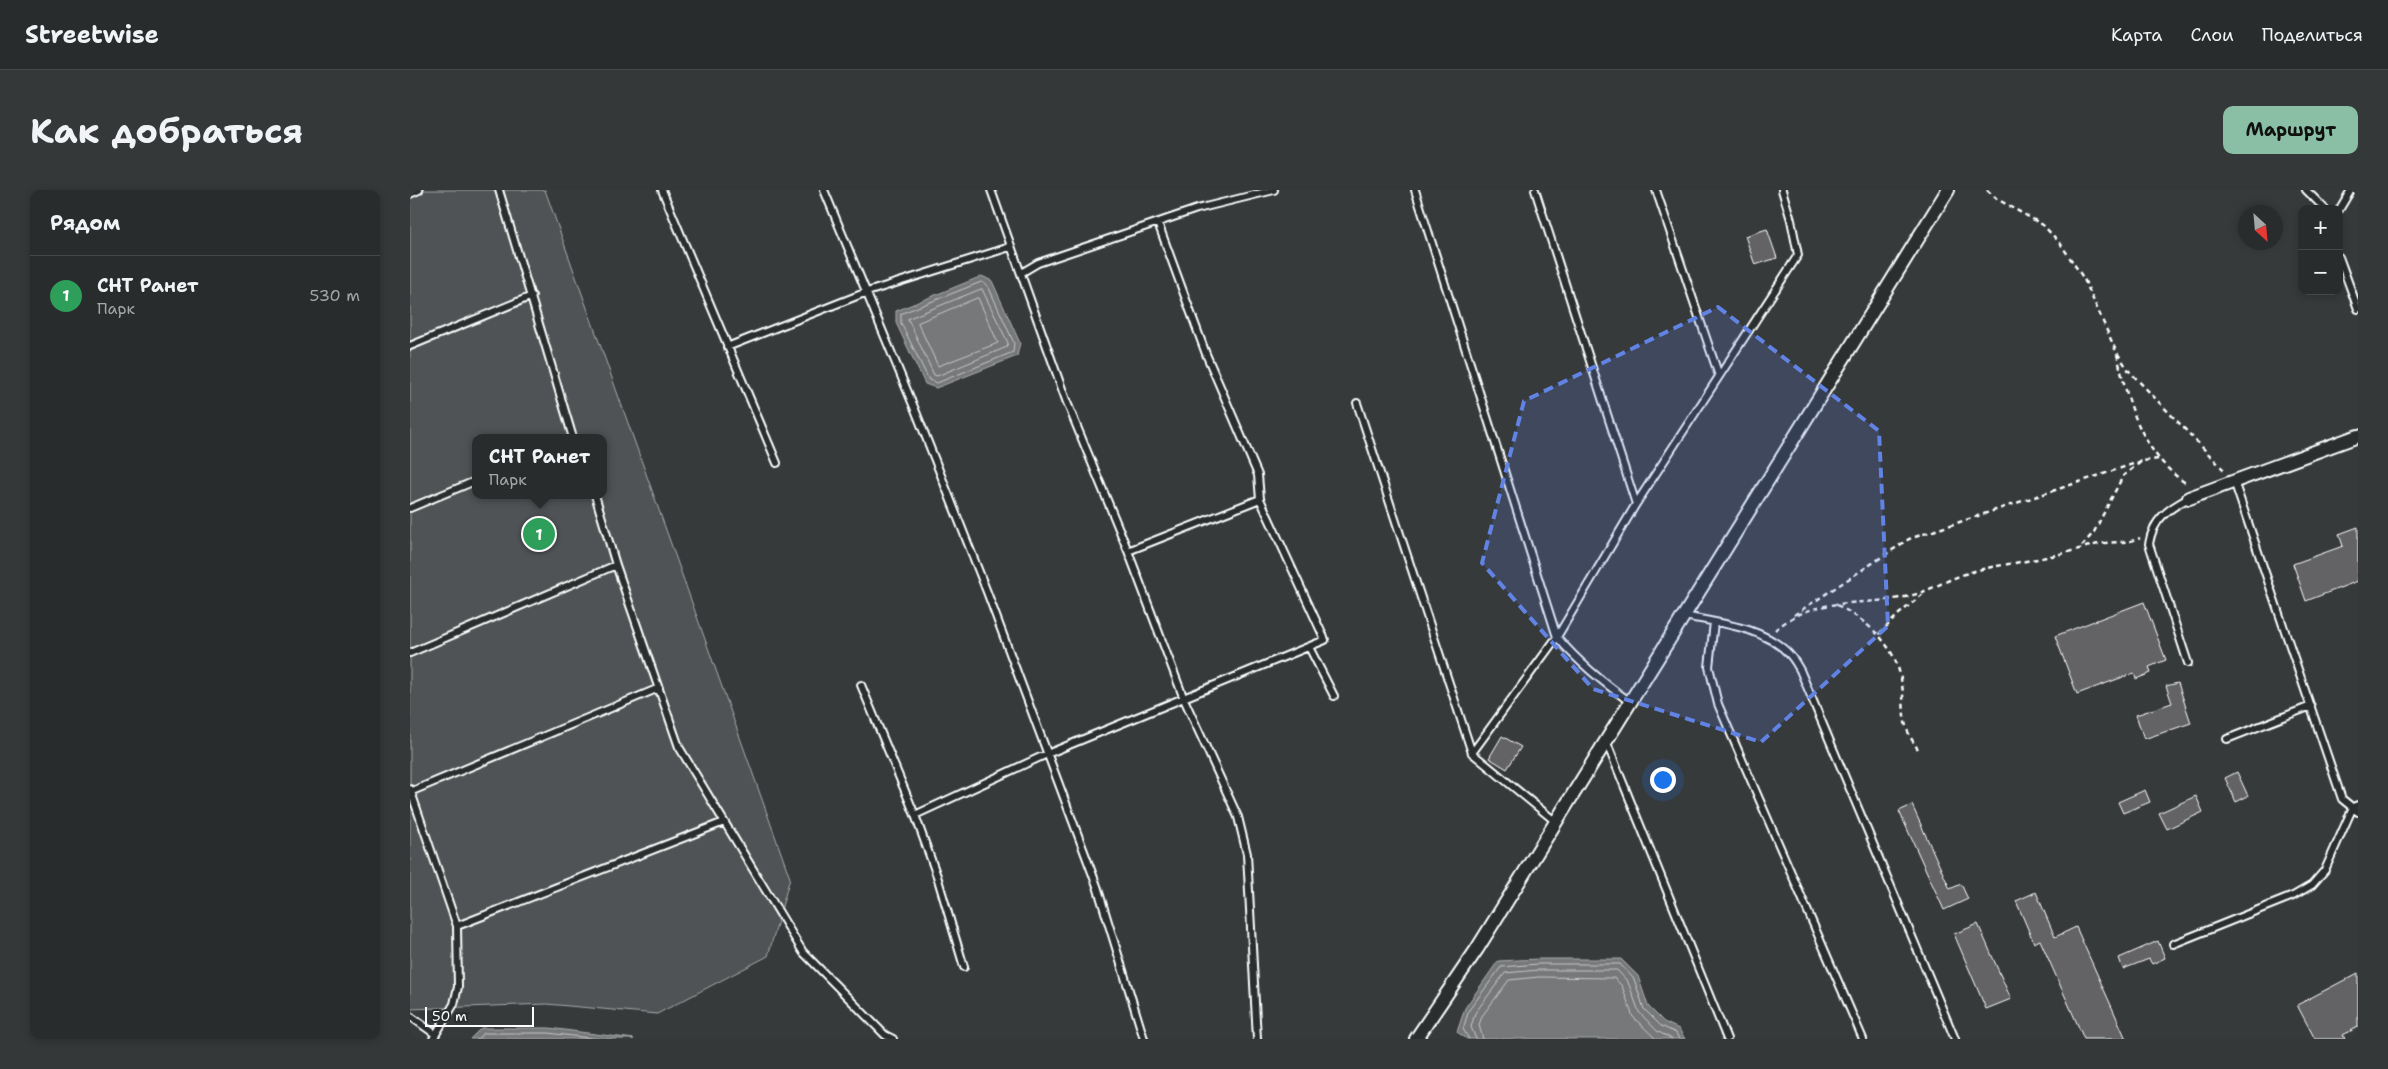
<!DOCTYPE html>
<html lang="ru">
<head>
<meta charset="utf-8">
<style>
  :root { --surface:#292c2c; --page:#353838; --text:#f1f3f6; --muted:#a5a7a9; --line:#454848; --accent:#8abfa5 }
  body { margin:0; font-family:"Shantell Sans",sans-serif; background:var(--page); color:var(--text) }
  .controls { position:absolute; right:15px; top:15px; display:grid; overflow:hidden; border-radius:10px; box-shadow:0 2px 8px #0003 }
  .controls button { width:45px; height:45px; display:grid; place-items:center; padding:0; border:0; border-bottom:1px solid var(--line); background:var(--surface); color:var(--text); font:25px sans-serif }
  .compass { position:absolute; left:1828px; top:15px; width:45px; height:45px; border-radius:50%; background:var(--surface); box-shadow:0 2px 8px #0003; rotate:154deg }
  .scale { position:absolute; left:15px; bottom:12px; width:109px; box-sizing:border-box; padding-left:5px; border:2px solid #fff; border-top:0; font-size:14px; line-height:18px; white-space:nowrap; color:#fff; -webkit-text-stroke:4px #2a2d2e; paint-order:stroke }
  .you { position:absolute; left:1252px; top:589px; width:18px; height:18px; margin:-12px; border:4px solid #fff; border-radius:50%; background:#1a73e8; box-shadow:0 0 0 8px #1a73e833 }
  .badge { display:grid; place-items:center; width:32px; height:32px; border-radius:50%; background:var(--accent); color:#fff; font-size:16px; font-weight:700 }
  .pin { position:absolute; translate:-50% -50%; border:2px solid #fff; box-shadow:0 1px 5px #0006 }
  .popup { position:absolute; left:62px; top:244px; width:135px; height:65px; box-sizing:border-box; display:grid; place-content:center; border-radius:10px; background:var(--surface); filter:drop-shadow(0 1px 4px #0005); font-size:16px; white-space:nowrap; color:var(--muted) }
  .popup b { font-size:19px; color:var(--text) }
  .popup::after { content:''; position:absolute; left:50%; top:100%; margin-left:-10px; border:10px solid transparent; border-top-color:var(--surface) }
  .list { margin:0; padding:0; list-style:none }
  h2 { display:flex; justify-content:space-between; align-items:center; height:65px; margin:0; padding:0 20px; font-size:21px }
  h2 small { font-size:16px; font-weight:400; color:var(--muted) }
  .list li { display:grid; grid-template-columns:32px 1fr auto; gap:15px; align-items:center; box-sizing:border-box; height:80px; padding:0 20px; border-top:1px solid var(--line) }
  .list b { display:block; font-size:19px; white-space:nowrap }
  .list p { margin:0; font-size:16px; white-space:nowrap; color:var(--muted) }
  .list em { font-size:16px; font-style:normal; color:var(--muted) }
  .map { position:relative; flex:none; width:1948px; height:849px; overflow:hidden; border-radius:10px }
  header { display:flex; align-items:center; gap:30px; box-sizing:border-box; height:70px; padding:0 25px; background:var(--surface); border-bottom:1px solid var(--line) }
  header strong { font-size:24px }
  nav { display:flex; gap:28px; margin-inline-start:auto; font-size:18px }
  .intro { display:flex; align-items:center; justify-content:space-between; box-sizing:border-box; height:120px; padding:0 30px }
  h1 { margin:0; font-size:35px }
  .button { padding:12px 22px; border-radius:10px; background:var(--accent); color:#111; font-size:18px; font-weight:700 }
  main { display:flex; gap:30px; padding:0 30px }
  aside { flex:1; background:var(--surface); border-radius:10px; box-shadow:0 2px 8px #0003 }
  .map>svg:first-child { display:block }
  .green { fill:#505354; stroke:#a8a9aa; fill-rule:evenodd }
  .water { fill:#767879; stroke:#adaeaf }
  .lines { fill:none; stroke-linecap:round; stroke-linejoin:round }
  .shore { stroke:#c8c9c9; stroke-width:1 }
  .building { fill:#636465; stroke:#fff }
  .service-casing { stroke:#fff; stroke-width:10 }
  .minor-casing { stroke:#fff; stroke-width:16 }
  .path { stroke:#fff; stroke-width:2.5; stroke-dasharray:5 4; stroke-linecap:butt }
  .service { stroke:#2a2d2e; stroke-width:6 }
  .minor { stroke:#2a2d2e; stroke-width:12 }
  .marked { fill:#6183e4; fill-opacity:0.2; stroke:#6183e4; stroke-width:4; stroke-dasharray:10 6; stroke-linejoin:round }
</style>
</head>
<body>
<header>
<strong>Streetwise</strong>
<nav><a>Карта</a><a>Слои</a><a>Поделиться</a></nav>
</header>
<div class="intro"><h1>Как добраться</h1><a class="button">Маршрут</a></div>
<main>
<aside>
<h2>Рядом<small></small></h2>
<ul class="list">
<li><span class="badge" style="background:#2e9e5b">1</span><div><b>СНТ Ранет</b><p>Парк</p></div><em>530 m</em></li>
</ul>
</aside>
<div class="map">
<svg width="1948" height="849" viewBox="0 0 1948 849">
  <rect width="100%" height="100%" fill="#373a3b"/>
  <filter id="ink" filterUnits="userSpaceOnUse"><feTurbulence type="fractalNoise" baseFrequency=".02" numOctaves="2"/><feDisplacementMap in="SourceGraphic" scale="10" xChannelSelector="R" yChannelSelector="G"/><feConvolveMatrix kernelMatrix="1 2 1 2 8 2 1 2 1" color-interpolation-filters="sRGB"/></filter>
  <g filter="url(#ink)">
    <path class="green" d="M0,0H135L380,688L358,766L247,824L137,814L0,819ZM65,248H193V305H65Z"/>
    <path class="water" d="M572,86L582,91L610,153L607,166L526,198L515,194L486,133V121Z
      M1128,769H1211L1228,786L1238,816L1254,832L1269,839L1275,849H1057L1047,842L1055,818L1088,771Z
      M71,838H139L224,849H60Z"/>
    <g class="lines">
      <path class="shore" d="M572,92L578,96L604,153L603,162L527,193L519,190L491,133V124Z
        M572,99L598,153L597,157L527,186L524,185L498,129Z
        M568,108L588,153L528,176L508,133Z
        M67,849L74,843H138L188,849
        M1059,849L1053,839L1059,820L1091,777L1128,774H1210L1224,789L1234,819L1251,836L1266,843L1269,849
        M1066,849L1061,837L1065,823L1095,783L1129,780H1207L1218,792L1229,822L1247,841L1262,849
        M1073,849L1069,835L1072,826L1099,790L1129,787L1204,788L1212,796L1223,827L1246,849"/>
    </g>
    <path class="building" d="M1357,39L1367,68L1345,75L1335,46Z
      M1948,337V391L1896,411L1883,374L1933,356L1929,344Z
      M1734,412L1756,470L1739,477L1741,483L1726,489L1724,483L1667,504L1645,446Z
      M1768,493L1781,533L1734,549L1726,525L1762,513L1756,496Z
      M1092,546L1111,557L1097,579L1079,568Z
      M1827,582L1838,606L1826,612L1815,588Z
      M1735,600L1740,612L1713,623L1708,612Z
      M1786,606L1793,622L1757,639L1749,623Z
      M1502,615L1540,699L1551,694L1558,709L1534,720L1489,621Z
      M1626,702L1645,747L1666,737L1716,849H1674L1630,750L1624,753L1606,711Z
      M1568,734L1601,809L1576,819L1544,744Z
      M1748,751L1755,768L1742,774L1739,769L1713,779L1709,768Z
      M1948,783V837L1933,845L1935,849H1905L1887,815Z"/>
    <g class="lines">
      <g class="service-casing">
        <path id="service" d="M89,0L163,248
          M252,0L367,273
          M414,0L506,222L577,402L687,696L734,849
          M581,0L656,210L718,361L774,509L828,627L837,664L847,849
          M1005,0L1147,447C1169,473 1193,492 1220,512
          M1125,0L1226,314
          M1246,0L1309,186
          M1896,0L1915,19
          M0,4L9,0
          M1929,20L1941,0
          M1929,67L1948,119
          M611,83L628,73L787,19L864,0
          M0,156L122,106
          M317,157L457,102L600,57
          M947,213L1062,563L1146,632
          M1824,291L1932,609L1948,622
          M185,305L206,375L269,557L393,762L475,845L483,849
          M0,318L65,291
          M718,361L850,309
          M1274,426C1309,433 1354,437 1379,464C1384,469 1387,475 1390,480L1545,849
          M1304,432L1299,477L1308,514L1453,849
          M899,457L924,506
          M0,463L206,375
          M1778,473L1739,354C1743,329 1758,319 1779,308
          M451,495L505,625L527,686L554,777
          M1817,549L1901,516
          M1196,551L1317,849
          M1062,563L1147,447L1226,314L1388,65L1381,30L1372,0
          M0,599L47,736L48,797L44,814L23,849
          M0,602L249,498
          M505,625L637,564L915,450L850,309L848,285L796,164L748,33
          M47,736L314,632
          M1763,754L1883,706L1902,695L1915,680L1943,617L1948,615
          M0,826L25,844"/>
      </g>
      <g class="minor-casing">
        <path id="minor" d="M1779,308L1948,246
          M1006,849L1067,759L1538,0"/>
      </g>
      <path class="path" d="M1577,0L1587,9L1633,35L1650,53L1674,89L1706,161L1719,181L1815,281
        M1707,164C1718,214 1732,264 1777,294
        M1672,356L1684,342L1713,286L1732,271L1749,269
        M1427,415C1458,432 1484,453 1491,489C1497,519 1487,530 1508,559
        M1384,425L1499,349L1732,271
        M1365,440C1406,405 1447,417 1495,407C1516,403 1532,392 1552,385C1580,375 1612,373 1641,366C1658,363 1673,357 1689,354C1704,351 1717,354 1730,348
        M1469,444L1489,424L1513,404"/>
      <use href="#service" class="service"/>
      <use href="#minor" class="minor"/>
    </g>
  </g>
  <path class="marked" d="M1308,117L1469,241L1478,436L1351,552L1183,499L1072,373L1114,211Z"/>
</svg>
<div class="controls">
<button>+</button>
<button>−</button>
</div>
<svg class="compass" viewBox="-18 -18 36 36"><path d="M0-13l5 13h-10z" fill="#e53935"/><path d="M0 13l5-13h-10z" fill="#a5a7a9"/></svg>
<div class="scale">50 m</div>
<div class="you"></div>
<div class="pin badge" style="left:129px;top:344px;background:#2e9e5b">1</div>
<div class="popup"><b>СНТ Ранет</b>Парк</div>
</div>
</main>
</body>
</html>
